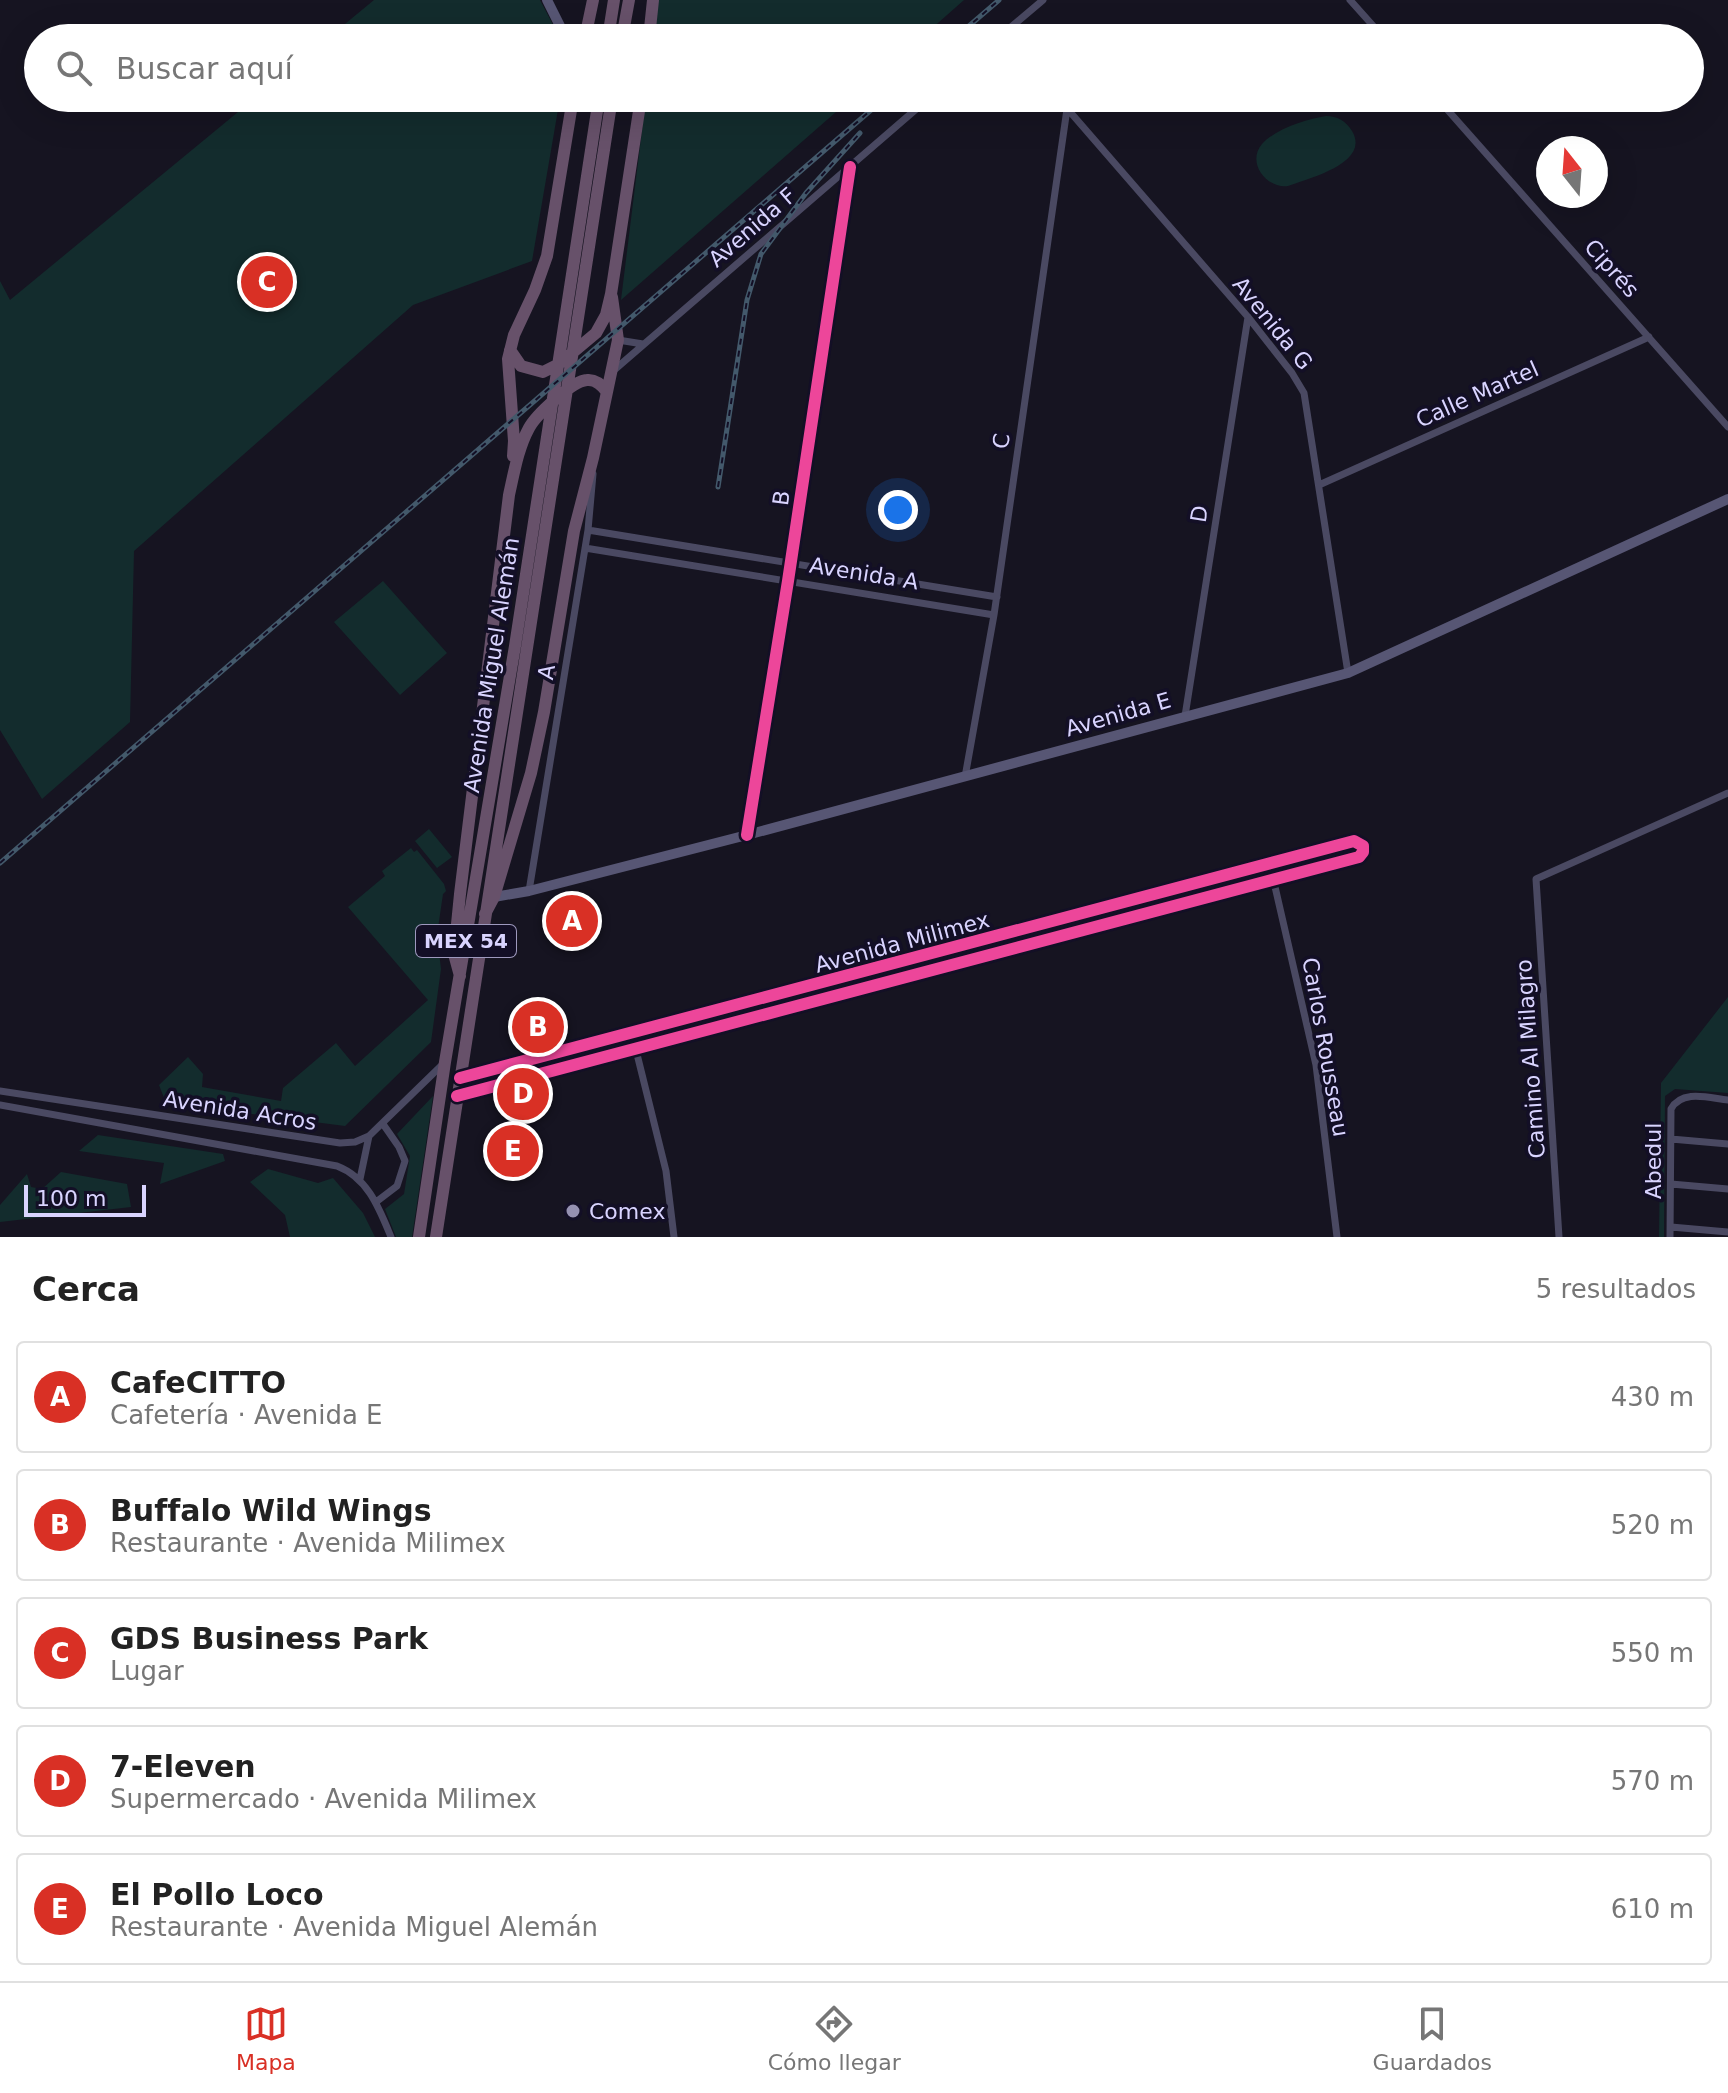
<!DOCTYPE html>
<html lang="es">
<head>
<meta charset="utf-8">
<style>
  :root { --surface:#fff; --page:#f2f2f2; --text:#222; --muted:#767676; --line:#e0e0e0; --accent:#d93025 }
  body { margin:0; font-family:"DejaVu Sans",sans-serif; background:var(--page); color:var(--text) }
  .compass { position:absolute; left:1536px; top:136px; width:72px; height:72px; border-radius:50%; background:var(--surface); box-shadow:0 8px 32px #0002; rotate:343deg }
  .scale { position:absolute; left:24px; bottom:20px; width:122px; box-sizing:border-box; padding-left:8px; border:4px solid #d9d4ff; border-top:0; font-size:22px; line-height:28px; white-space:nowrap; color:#d9d4ff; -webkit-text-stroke:6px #130f26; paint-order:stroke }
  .you { position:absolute; left:898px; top:510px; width:28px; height:28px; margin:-20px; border:6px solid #fff; border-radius:50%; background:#1a73e8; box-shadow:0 0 0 12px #1a73e833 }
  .badge { display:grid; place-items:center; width:52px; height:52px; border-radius:50%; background:var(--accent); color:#fff; font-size:26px; font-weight:700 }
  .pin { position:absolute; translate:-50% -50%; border:4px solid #fff; box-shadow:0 2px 8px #0006 }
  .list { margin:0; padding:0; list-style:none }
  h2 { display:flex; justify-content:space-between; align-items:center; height:104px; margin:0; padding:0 32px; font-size:34px }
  h2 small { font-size:26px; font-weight:400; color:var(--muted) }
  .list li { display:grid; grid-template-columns:52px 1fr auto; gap:24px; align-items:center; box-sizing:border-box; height:112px; margin:0 16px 16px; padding:0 16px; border:2px solid var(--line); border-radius:8px }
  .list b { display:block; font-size:30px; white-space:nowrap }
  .list p { margin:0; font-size:26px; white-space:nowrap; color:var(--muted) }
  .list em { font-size:26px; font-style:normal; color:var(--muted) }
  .icon { flex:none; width:44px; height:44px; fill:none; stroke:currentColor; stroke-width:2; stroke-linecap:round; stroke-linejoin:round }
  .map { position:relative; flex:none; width:1728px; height:1237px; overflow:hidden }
  .search { position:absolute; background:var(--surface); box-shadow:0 8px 32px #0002; left:24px; right:24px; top:24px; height:88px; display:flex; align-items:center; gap:20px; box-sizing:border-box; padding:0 28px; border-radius:44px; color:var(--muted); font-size:30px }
  .sheet { height:744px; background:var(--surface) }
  nav { display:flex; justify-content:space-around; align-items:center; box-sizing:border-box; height:112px; border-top:2px solid var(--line); background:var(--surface); font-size:22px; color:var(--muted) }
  nav a { display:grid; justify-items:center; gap:4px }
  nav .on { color:var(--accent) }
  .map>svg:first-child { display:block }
  .green { fill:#132c2d }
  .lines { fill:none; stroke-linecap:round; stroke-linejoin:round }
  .street { stroke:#4a4962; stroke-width:7 }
  .secondary { stroke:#575674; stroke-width:10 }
  .highway { stroke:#67516a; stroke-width:12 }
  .rail-casing { stroke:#43596b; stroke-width:5 }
  .rail { stroke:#130f26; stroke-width:2; stroke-dasharray:6; stroke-linecap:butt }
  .cycleway-casing { stroke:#130f26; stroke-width:17 }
  .cycleway { stroke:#ed469a; stroke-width:12 }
  .poi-dot { fill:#9591b1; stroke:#130f26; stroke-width:3 }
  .labels { text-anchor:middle; stroke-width:7; stroke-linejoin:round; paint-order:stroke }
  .shield { fill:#130f26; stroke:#9e99be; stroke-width:2 }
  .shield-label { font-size:20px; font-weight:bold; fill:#d9d4ff }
  .street-label { font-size:22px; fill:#d9d4ff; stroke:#130f26 }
  .poi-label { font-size:22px; fill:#d9d4ff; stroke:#130f26; text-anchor:start }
</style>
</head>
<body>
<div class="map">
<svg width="1728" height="1237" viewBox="0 0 1728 1237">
  <rect width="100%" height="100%" fill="#161421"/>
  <path class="green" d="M374,0H540L560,38H328Z
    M658,0H964L921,38H653Z
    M255,98H560L532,261L413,305L134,551L130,722L42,799L0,730V281L10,300Z
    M646,98H852L621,300Z
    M1326,116C1337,116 1346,121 1352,131C1371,163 1309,178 1288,186C1267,189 1246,163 1262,144C1275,129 1307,119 1326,116Z
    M383,581L447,653L400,695L334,622Z
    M429,829L452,857L437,868L415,841Z
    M411,848L414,852L417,850L444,884L446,891L443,894L437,935L441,969L431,1042L345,1126L166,1103L159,1085L188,1057L203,1074L202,1087L281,1101L283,1088L336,1043L355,1066L428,1000L348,907L385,876L382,871Z
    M1728,997V1093L1675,1089L1665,1096L1664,1237H1659L1661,1083Z
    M433,1096L412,1237H396L385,1209L404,1194L410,1156L397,1134Z
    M98,1135L223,1154L225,1161L160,1184L164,1163L79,1151Z
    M268,1169L318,1183L333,1178L363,1213L375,1237H290L285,1215L250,1182Z
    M61,1172L127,1184L131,1207L0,1222V1205L27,1174L31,1187L42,1189Z"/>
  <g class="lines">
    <path class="street" d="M1350,0L1384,38
      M998,38L1043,0
      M1058,98L1248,317L1292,373L1304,393L1348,673
      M1437,98L1728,427
      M618,340L643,344
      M613,371L929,98
      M1319,485L1649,337
      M588,530L997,597
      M585,548L994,615
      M1185,716L1248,317
      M965,777L994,615L1067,109
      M747,835L788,581L850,167
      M1270,865L1316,1065L1337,1237
      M529,891L588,530L593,474
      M632,1034L666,1171L674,1237
      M0,1091L340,1143L355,1142L369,1136L443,1064
      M457,1096L1359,857L1363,852V846L1354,841L461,1078
      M0,1105L337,1166C368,1178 379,1208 391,1237
      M1671,1139L1728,1144
      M360,1179L369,1136
      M1671,1184L1728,1189
      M376,1202L397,1186L405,1161L399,1147L383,1124
      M1671,1227L1728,1232
      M1559,1237L1536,879L1728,793
      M1670,1237L1671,1109C1682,1089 1709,1098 1728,1100"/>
    <path class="secondary" d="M547,0L566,38
      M494,897L529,891L747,835L1348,673L1728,499"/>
    <path class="highway" d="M585,38L593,0
      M608,38L614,0
      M622,38L629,0
      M649,38L653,0
      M510,350L521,366L543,372L559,364L596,333L606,315L611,294L641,98
      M607,392L618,340L612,297
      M513,456L514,441L508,359L514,335L535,290L547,256L573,98
      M460,976L454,954L460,894L509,495C514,473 518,448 529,428C536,415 572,381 587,380C596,379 602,385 607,392L593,458L574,531L544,712L531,773L494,897L485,914
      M419,1237L445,1062L515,646L599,98
      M436,1237L612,98"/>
    <g class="rail-casing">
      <path id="rail" d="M955,38L999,0
        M718,487L747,300L761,254L806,193L860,133
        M0,863L885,98"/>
    </g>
    <use href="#rail" class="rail"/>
    <g class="cycleway-casing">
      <path id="cycleway" d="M747,835L788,581L850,167
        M457,1096L1359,857L1363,852V846L1354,841L460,1078"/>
    </g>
    <use href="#cycleway" class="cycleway"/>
  </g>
  <circle class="poi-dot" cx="573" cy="1211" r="8"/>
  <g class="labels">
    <rect class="shield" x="416" y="925" width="100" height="32" rx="6"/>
    <g class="shield-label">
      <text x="466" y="948">MEX 54</text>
    </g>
    <g class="street-label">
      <text transform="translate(752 227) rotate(-41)" y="8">Avenida F</text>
      <text transform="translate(1612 268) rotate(48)" y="8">Ciprés</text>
      <text transform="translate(1273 323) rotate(51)" y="8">Avenida G</text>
      <text transform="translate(1477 394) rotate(-24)" y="8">Calle Martel</text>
      <text transform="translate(1001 441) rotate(-82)" y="8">C</text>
      <text transform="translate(781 498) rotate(-82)" y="8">B</text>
      <text transform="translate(1199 514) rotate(-81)" y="8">D</text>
      <text transform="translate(864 573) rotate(9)" y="8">Avenida A</text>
      <text transform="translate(491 665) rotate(-81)" y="8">Avenida Miguel Alemán</text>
      <text transform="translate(546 672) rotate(-81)" y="8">A</text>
      <text transform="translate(1118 714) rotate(-16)" y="8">Avenida E</text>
      <text transform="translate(902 942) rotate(-15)" y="8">Avenida Milimex</text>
      <text transform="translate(1326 1047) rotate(80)" y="8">Carlos Rousseau</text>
      <text transform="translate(1530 1059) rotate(-94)" y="8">Camino Al Milagro</text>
      <text transform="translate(240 1110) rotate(9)" y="8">Avenida Acros</text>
      <text transform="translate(1653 1161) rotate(-90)" y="8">Abedul</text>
    </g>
    <g class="poi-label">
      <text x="589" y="1219">Comex</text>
    </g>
  </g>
</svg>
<svg class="compass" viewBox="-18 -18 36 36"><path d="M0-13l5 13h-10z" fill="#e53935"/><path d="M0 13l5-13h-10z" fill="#767676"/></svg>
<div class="scale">100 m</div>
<div class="you"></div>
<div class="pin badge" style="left:572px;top:921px">A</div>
<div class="pin badge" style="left:538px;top:1027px">B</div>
<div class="pin badge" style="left:267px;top:282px">C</div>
<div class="pin badge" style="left:523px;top:1094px">D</div>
<div class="pin badge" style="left:513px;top:1151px">E</div>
<div class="search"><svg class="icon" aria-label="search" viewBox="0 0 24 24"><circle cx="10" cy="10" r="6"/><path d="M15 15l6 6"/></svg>Buscar aquí</div>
</div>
<section class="sheet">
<h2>Cerca<small>5 resultados</small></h2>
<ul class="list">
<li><span class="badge">A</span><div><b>CafeCITTO</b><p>Cafetería · Avenida E</p></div><em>430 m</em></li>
<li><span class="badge">B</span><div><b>Buffalo Wild Wings</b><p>Restaurante · Avenida Milimex</p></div><em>520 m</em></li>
<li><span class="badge">C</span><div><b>GDS Business Park</b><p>Lugar</p></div><em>550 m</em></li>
<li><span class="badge">D</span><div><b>7-Eleven</b><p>Supermercado · Avenida Milimex</p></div><em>570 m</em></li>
<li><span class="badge">E</span><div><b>El Pollo Loco</b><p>Restaurante · Avenida Miguel Alemán</p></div><em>610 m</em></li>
</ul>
</section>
<nav>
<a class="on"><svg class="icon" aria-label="map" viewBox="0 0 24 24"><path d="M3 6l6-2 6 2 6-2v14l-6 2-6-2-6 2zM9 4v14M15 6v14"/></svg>Mapa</a>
<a><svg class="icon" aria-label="directions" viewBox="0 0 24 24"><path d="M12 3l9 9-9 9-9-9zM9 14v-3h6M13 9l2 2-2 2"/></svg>Cómo llegar</a>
<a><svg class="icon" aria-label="saved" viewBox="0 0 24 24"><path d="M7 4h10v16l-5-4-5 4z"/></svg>Guardados</a>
</nav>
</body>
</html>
